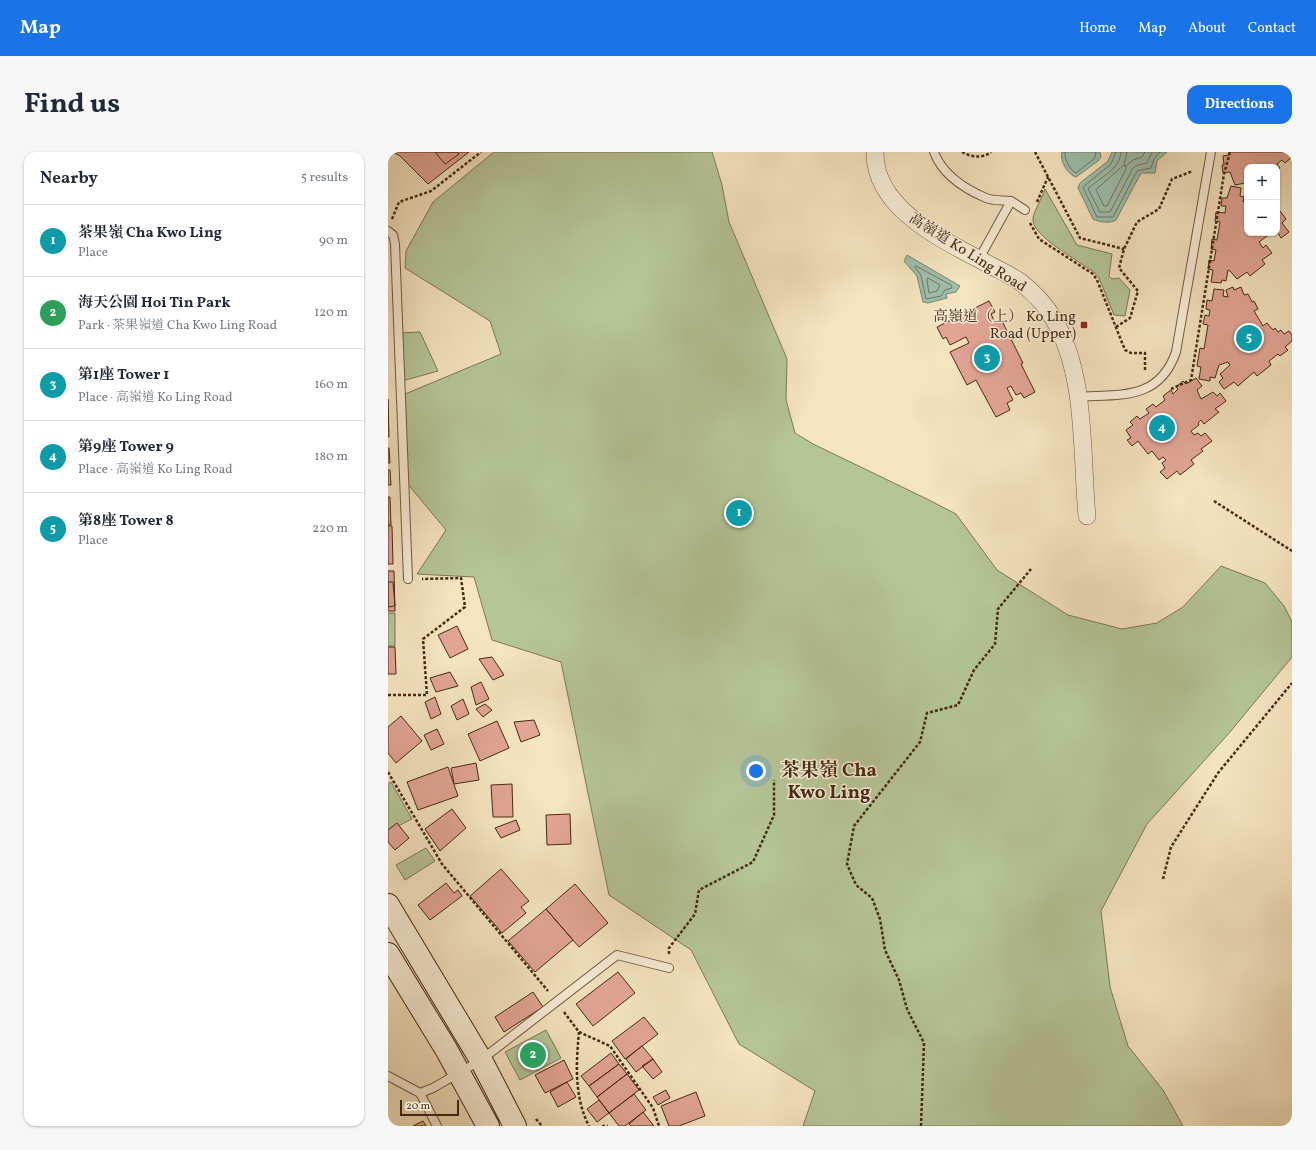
<!DOCTYPE html>
<html lang="en">
<head>
<meta charset="utf-8">
<style>
  :root { --surface:#fff; --page:#f6f6f7; --text:#1f2937; --muted:#747a83; --line:#e0e1e3; --accent:#1a73e8 }
  body { margin:0; font-family:Vollkorn,"Noto Serif TC",serif; background:var(--page); color:var(--text) }
  .controls { position:absolute; right:12px; top:12px; display:grid; overflow:hidden; border-radius:8px; box-shadow:0 1px 3px #0004 }
  .controls button { width:36px; height:36px; display:grid; place-items:center; padding:0; border:0; border-bottom:1px solid var(--line); background:var(--surface); color:var(--text); font:20px sans-serif }
  .scale { position:absolute; left:12px; bottom:10px; width:59px; box-sizing:border-box; padding-left:4px; border:2px solid #462912; border-top:0; font-size:11px; line-height:14px; white-space:nowrap; color:#462912; -webkit-text-stroke:3px #f8edd6; paint-order:stroke }
  .you { position:absolute; left:368px; top:619px; width:14px; height:14px; margin:-10px; border:3px solid #fff; border-radius:50%; background:#1a73e8; box-shadow:0 0 0 6px #1a73e833 }
  .badge { display:grid; place-items:center; width:26px; height:26px; border-radius:50%; background:var(--accent); color:#fff; font-size:13px; font-weight:700 }
  .pin { position:absolute; translate:-50% -50%; border:2px solid #fff; box-shadow:0 1px 4px #0006 }
  .list { margin:0; padding:0; list-style:none }
  h2 { display:flex; justify-content:space-between; align-items:center; height:52px; margin:0; padding:0 16px; font-size:17px }
  h2 small { font-size:13px; font-weight:400; color:var(--muted) }
  .list li { display:grid; grid-template-columns:26px 1fr auto; gap:12px; align-items:center; box-sizing:border-box; height:72px; padding:0 16px; border-top:1px solid var(--line) }
  .list b { display:block; font-size:15px; white-space:nowrap }
  .list p { margin:0; font-size:13px; white-space:nowrap; color:var(--muted) }
  .list em { font-size:13px; font-style:normal; color:var(--muted) }
  .map { position:relative; flex:none; width:904px; height:974px; overflow:hidden; border-radius:12px }
  header { display:flex; align-items:center; gap:24px; box-sizing:border-box; height:56px; padding:0 20px; background:var(--accent); color:#fff }
  header strong { font-size:19px }
  nav { display:flex; gap:22px; margin-inline-start:auto; font-size:14px }
  .intro { display:flex; align-items:center; justify-content:space-between; box-sizing:border-box; height:96px; padding:0 24px }
  h1 { margin:0; font-size:28px }
  .button { padding:10px 18px; border-radius:12px; background:var(--accent); color:#fff; font-size:14px; font-weight:700 }
  main { display:flex; gap:24px; padding:0 24px }
  aside { flex:1; background:var(--surface); border-radius:12px; box-shadow:0 1px 3px #0004 }
  .map>svg:first-child { display:block }
  .green { fill:#b5c598; stroke:#7e7755 }
  .water { fill:#9dbfad; stroke:#7a836f }
  .lines { fill:none; stroke-linecap:round; stroke-linejoin:round }
  .shore { stroke:#727460; stroke-width:1 }
  .building { fill:#e2a596; stroke:#462912 }
  .service-casing { stroke:#72583e; stroke-width:10 }
  .minor-casing { stroke:#72583e; stroke-width:18 }
  .secondary-casing { stroke:#462912; stroke-width:24 }
  .path { stroke:#462912; stroke-width:2.5; stroke-dasharray:3 2; stroke-linecap:butt }
  .service { stroke:#f8edd6; stroke-width:8 }
  .minor { stroke:#f8edd6; stroke-width:17 }
  .secondary { stroke:#f8edd6; stroke-width:22 }
  .poi-dot { fill:#8f2418; stroke:#f8edd6; stroke-width:1.5 }
  .labels { text-anchor:middle; stroke-width:3; stroke-linejoin:round; paint-order:stroke }
  .street-label { font-size:15px; fill:#462912; stroke:#f8edd6 }
  .poi-label { font-size:15px; fill:#462912; stroke:#f8edd6; text-anchor:end }
  .district-label { font-size:19px; font-weight:bold; fill:#462912; stroke:#f8edd6 }
</style>
</head>
<body>
<header>
<strong>Map</strong>
<nav><a>Home</a><a>Map</a><a>About</a><a>Contact</a></nav>
</header>
<div class="intro"><h1>Find us</h1><a class="button">Directions</a></div>
<main>
<aside>
<h2>Nearby<small>5 results</small></h2>
<ul class="list">
<li><span class="badge" style="background:#0f9aa8">1</span><div><b>茶果嶺 Cha Kwo Ling</b><p>Place</p></div><em>90 m</em></li>
<li><span class="badge" style="background:#2e9e5b">2</span><div><b>海天公園 Hoi Tin Park</b><p>Park · 茶果嶺道 Cha Kwo Ling Road</p></div><em>120 m</em></li>
<li><span class="badge" style="background:#0f9aa8">3</span><div><b>第1座 Tower 1</b><p>Place · 高嶺道 Ko Ling Road</p></div><em>160 m</em></li>
<li><span class="badge" style="background:#0f9aa8">4</span><div><b>第9座 Tower 9</b><p>Place · 高嶺道 Ko Ling Road</p></div><em>180 m</em></li>
<li><span class="badge" style="background:#0f9aa8">5</span><div><b>第8座 Tower 8</b><p>Place</p></div><em>220 m</em></li>
</ul>
</aside>
<div class="map">
<svg width="904" height="974" viewBox="0 0 904 974">
  <rect width="100%" height="100%" fill="#f4e4c0"/>
  <filter id="stains"><feTurbulence type="fractalNoise" baseFrequency=".005" numOctaves="4"/><feColorMatrix values="0 0 0 0 .2 0 0 0 0 .09 0 0 0 0 .02 0 0 0 .5 -.17"/></filter>
  <radialGradient id="worn" r=".72"><stop offset=".6" stop-color="#630" stop-opacity="0"/><stop offset="1" stop-color="#630" stop-opacity=".3"/></radialGradient>
  <path class="green" d="M106,0H324L334,33L341,70L399,207L398,248L407,281L425,292L541,348L568,362L609,418L680,463L734,477L769,471L795,455L833,414L877,431L896,454L904,470V505L842,580L759,672L713,759L722,835L740,894L775,938L795,974H415L427,939L351,892L303,798L221,743L173,510L104,488L86,425L29,422L58,378L18,330L17,242L113,202L102,169L17,116L18,99L45,50Z
    M657,37L689,93L724,102L721,124L724,127L731,126L742,138L737,164L726,163L711,126L707,121C694,110 642,84 645,66C647,57 654,46 657,37Z
    M32,180L50,219L14,229L11,181Z
    M0,461H7V494H0Z
    M3,630L24,667L0,679V632Z
    M38,696L47,709L17,728L8,713Z
    M158,878L173,906L132,928L117,900Z"/>
  <path class="water" d="M674,0H712L713,5L710,9L688,25C680,23 671,8 674,0Z
    M724,0H779L769,9L767,21H753L728,68C722,72 711,70 705,67L690,36L692,31L720,9Z
    M519,103L572,134L568,140L558,142L559,146L540,151L535,150L529,124L516,109Z"/>
  <g class="lines">
    <path class="shore" d="M677,0C676,7 682,18 688,21L707,6L708,0
      M728,0L723,12L695,35L709,65H725L749,19L763,16L766,7L772,0
      M733,0C732,18 712,25 700,37L712,60H722L745,16L750,13L759,11L764,0
      M739,0L736,12L738,14L745,8L754,5L757,0
      M735,14H738V17L719,54H716L708,38Z
      M528,114L563,133L564,136L557,138L553,144L538,147L533,123L527,116Z
      M540,126L552,133L549,139L541,141L539,128Z"/>
  </g>
  <path class="building" d="M5,0H81L40,32L12,4Z
    M47,0H69L71,2L57,12Z
    M841,0H902L901,2L904,5L897,11L894,8L889,12L892,16L889,19V15H859L858,24H856L857,31L847,33L842,20L835,21L834,13H836L835,4L841,3Z
    M843,34L853,36L852,44L856,45L855,50L859,47V81H883L871,90L875,96L878,93L884,101L874,108L877,112L862,124L859,120L849,127L842,119L840,118L838,129L834,128L833,131L823,130L825,118L820,117L821,108L826,109L828,98L823,97L824,87L829,88L832,70L827,69L828,60L837,61L838,54H833L834,46H839Z
    M892,59L898,67L894,71L901,80L893,86L890,81L886,84L884,81H889V61Z
    M845,135L846,138L853,135L856,143L860,142L864,150L866,149L870,157L866,159L875,174L879,171L885,178L887,176L890,180L893,178L896,182L901,179L904,183V189L897,195L900,198L892,204L890,202L881,209L883,213L869,224L866,220L850,234L846,230L836,237L831,230L835,226L832,222L842,213L840,210L831,213L827,226L822,225V229L811,227L813,215L809,214L812,196L816,197L820,173L815,172L817,163L821,164L822,158L818,157L819,148L824,149L826,137L836,138L835,144L840,145L838,138Z
    M601,149L607,160L603,162L607,170L613,167L635,211L633,212L647,240L636,246L633,241L628,243L623,234L619,236L625,248L619,251L622,258L608,265L588,228L579,233L562,200L581,191L578,185L562,193L558,185L555,187L549,175Z
    M808,226L814,234L809,238L813,247L825,240L829,244L832,241L838,249L827,257L831,260L816,272L813,268L810,271L811,273L803,279L806,283L810,281L813,284L817,281L824,289L813,297L815,299L803,308L806,312L792,323L789,319L779,327L772,320L777,316L774,311L778,308L775,305L771,308L764,299L760,302L750,289L744,294L739,288L743,286L738,278L745,273L742,270L749,264L752,267L761,261L758,257L765,252L768,255L777,248L775,244L783,238L785,242L790,237L788,235L795,229L798,232Z
    M0,247L1,285H0Z
    M0,296H1L2,311H0Z
    M0,318H2L3,333H0Z
    M0,345H2L3,373H0Z
    M0,374H4L5,412H0Z
    M0,419H6L7,459H0Z
    M0,430H5L7,454L0,455Z
    M69,474L80,497L62,506L50,483Z
    M0,495H7L8,522H0Z
    M104,505L116,523L105,528L91,507Z
    M62,520L70,534L48,540L42,526Z
    M93,530L101,547L88,553L83,535Z
    M47,545L53,562L43,567L37,550Z
    M75,547L81,562L69,568L63,554Z
    M97,552L104,558L95,565L88,557Z
    M13,564L34,589L8,611L0,601V575Z
    M146,568L152,583L133,590L126,570Z
    M109,569L121,596L92,609L80,582Z
    M49,577L56,592L43,598L36,583Z
    M88,611L91,628L66,632L63,616Z
    M60,615L70,644L30,658L19,630Z
    M124,632L125,665H105L103,633Z
    M64,657L78,676L52,699L37,677Z
    M182,662L183,692L159,693L158,663Z
    M128,668L132,678L113,686L107,676Z
    M9,671L21,686L7,698L0,690V678Z
    M113,717L141,749L133,755L138,761L114,781L82,744Z
    M58,731L66,741L70,738L74,744L42,768L30,753Z
    M187,732L220,771L191,795L158,757Z
    M158,757L185,788L147,820L120,789Z
    M230,820L247,841L205,874L188,852Z
    M145,840L155,855L116,880L107,865Z
    M256,865L270,882L237,907L224,889Z
    M254,894L265,907L248,920L238,907Z
    M223,901L231,912L201,934L193,924Z
    M265,907L274,920L265,927L254,914Z
    M176,908L185,927L157,941L147,923Z
    M231,912L239,922L209,945L201,934Z
    M239,922L251,938L221,961L209,945Z
    M179,930L188,945L170,955L162,940Z
    M278,938L282,946L270,953L265,945Z
    M308,940L317,964L291,974H281L273,954Z
    M246,942L258,958L237,974H231L221,961Z
    M211,948L221,961L209,970L199,957Z
    M255,960L266,974H243L241,972Z
    M35,969L38,974H25Z"/>
  <g class="lines">
    <g class="service-casing">
      <path id="service" d="M546,0C554,22 577,37 598,46C605,49 615,48 623,49L591,107
        M623,49L637,58
        M0,79L5,83L7,92L20,427
        M689,245C732,242 771,249 788,200L823,0
        M0,924L32,941L49,974
        M32,941L45,936L93,908L229,803L281,816"/>
    </g>
    <g class="minor-casing">
      <path id="minor" d="M487,0C486,58 559,90 602,113C611,118 622,123 631,129C644,139 657,152 665,166C699,222 693,301 699,364"/>
    </g>
    <g class="secondary-casing">
      <path id="secondary" d="M0,753L93,908L127,974
        M0,802L58,897L100,974"/>
    </g>
    <path class="path" d="M574,0C583,5 594,7 603,0
      M647,0L692,86L736,97
      M649,50L660,25
      M4,67L11,50L43,39L93,0
      M642,71L651,87L705,122L709,128L737,198L743,201H757V220
      M728,175L742,166L750,139L731,116L736,97L749,70L771,57L784,27L805,19
      M783,237L803,228L836,22L842,0
      M826,349L904,399
      M0,543H39L35,487L77,455L73,426L34,427
      M0,620L54,712L160,839
      M775,727L783,695L830,621L904,531
      M281,802V796L307,762L311,738L365,710L386,663V628
      M176,860L191,880L222,894L265,956L271,974
      M191,880C188,911 186,945 201,974
      M148,967L154,974
      M214,974H220
      M533,974L536,891L519,857L511,828L497,798L492,767L484,746L468,733L459,712L466,674L532,590L539,561L570,553L586,518L607,492L610,457L643,417"/>
    <use href="#service" class="service"/>
    <use href="#minor" class="minor"/>
    <use href="#secondary" class="secondary"/>
  </g>
  <rect class="poi-dot" x="692" y="169" width="8" height="8" rx="2"/>
  <g class="labels">
    <g class="street-label">
      <text transform="translate(580 100) rotate(32)" y="5">高嶺道 Ko Ling Road</text>
    </g>
    <g class="poi-label">
      <text x="688" y="169">高嶺道（上） Ko Ling<tspan x="688" dy="17">Road (Upper)</tspan></text>
    </g>
    <g class="district-label">
      <text x="441" y="624">茶果嶺 Cha<tspan x="441" dy="22">Kwo Ling</tspan></text>
    </g>
  </g>
  <rect width="100%" height="100%" filter="url(#stains)"/>
  <rect width="100%" height="100%" fill="url(#worn)"/>
</svg>
<div class="controls">
<button>+</button>
<button>−</button>
</div>
<div class="scale">20 m</div>
<div class="you"></div>
<div class="pin badge" style="left:351px;top:361px;background:#0f9aa8">1</div>
<div class="pin badge" style="left:145px;top:903px;background:#2e9e5b">2</div>
<div class="pin badge" style="left:599px;top:206px;background:#0f9aa8">3</div>
<div class="pin badge" style="left:774px;top:276px;background:#0f9aa8">4</div>
<div class="pin badge" style="left:861px;top:186px;background:#0f9aa8">5</div>
</div>
</main>
</body>
</html>
